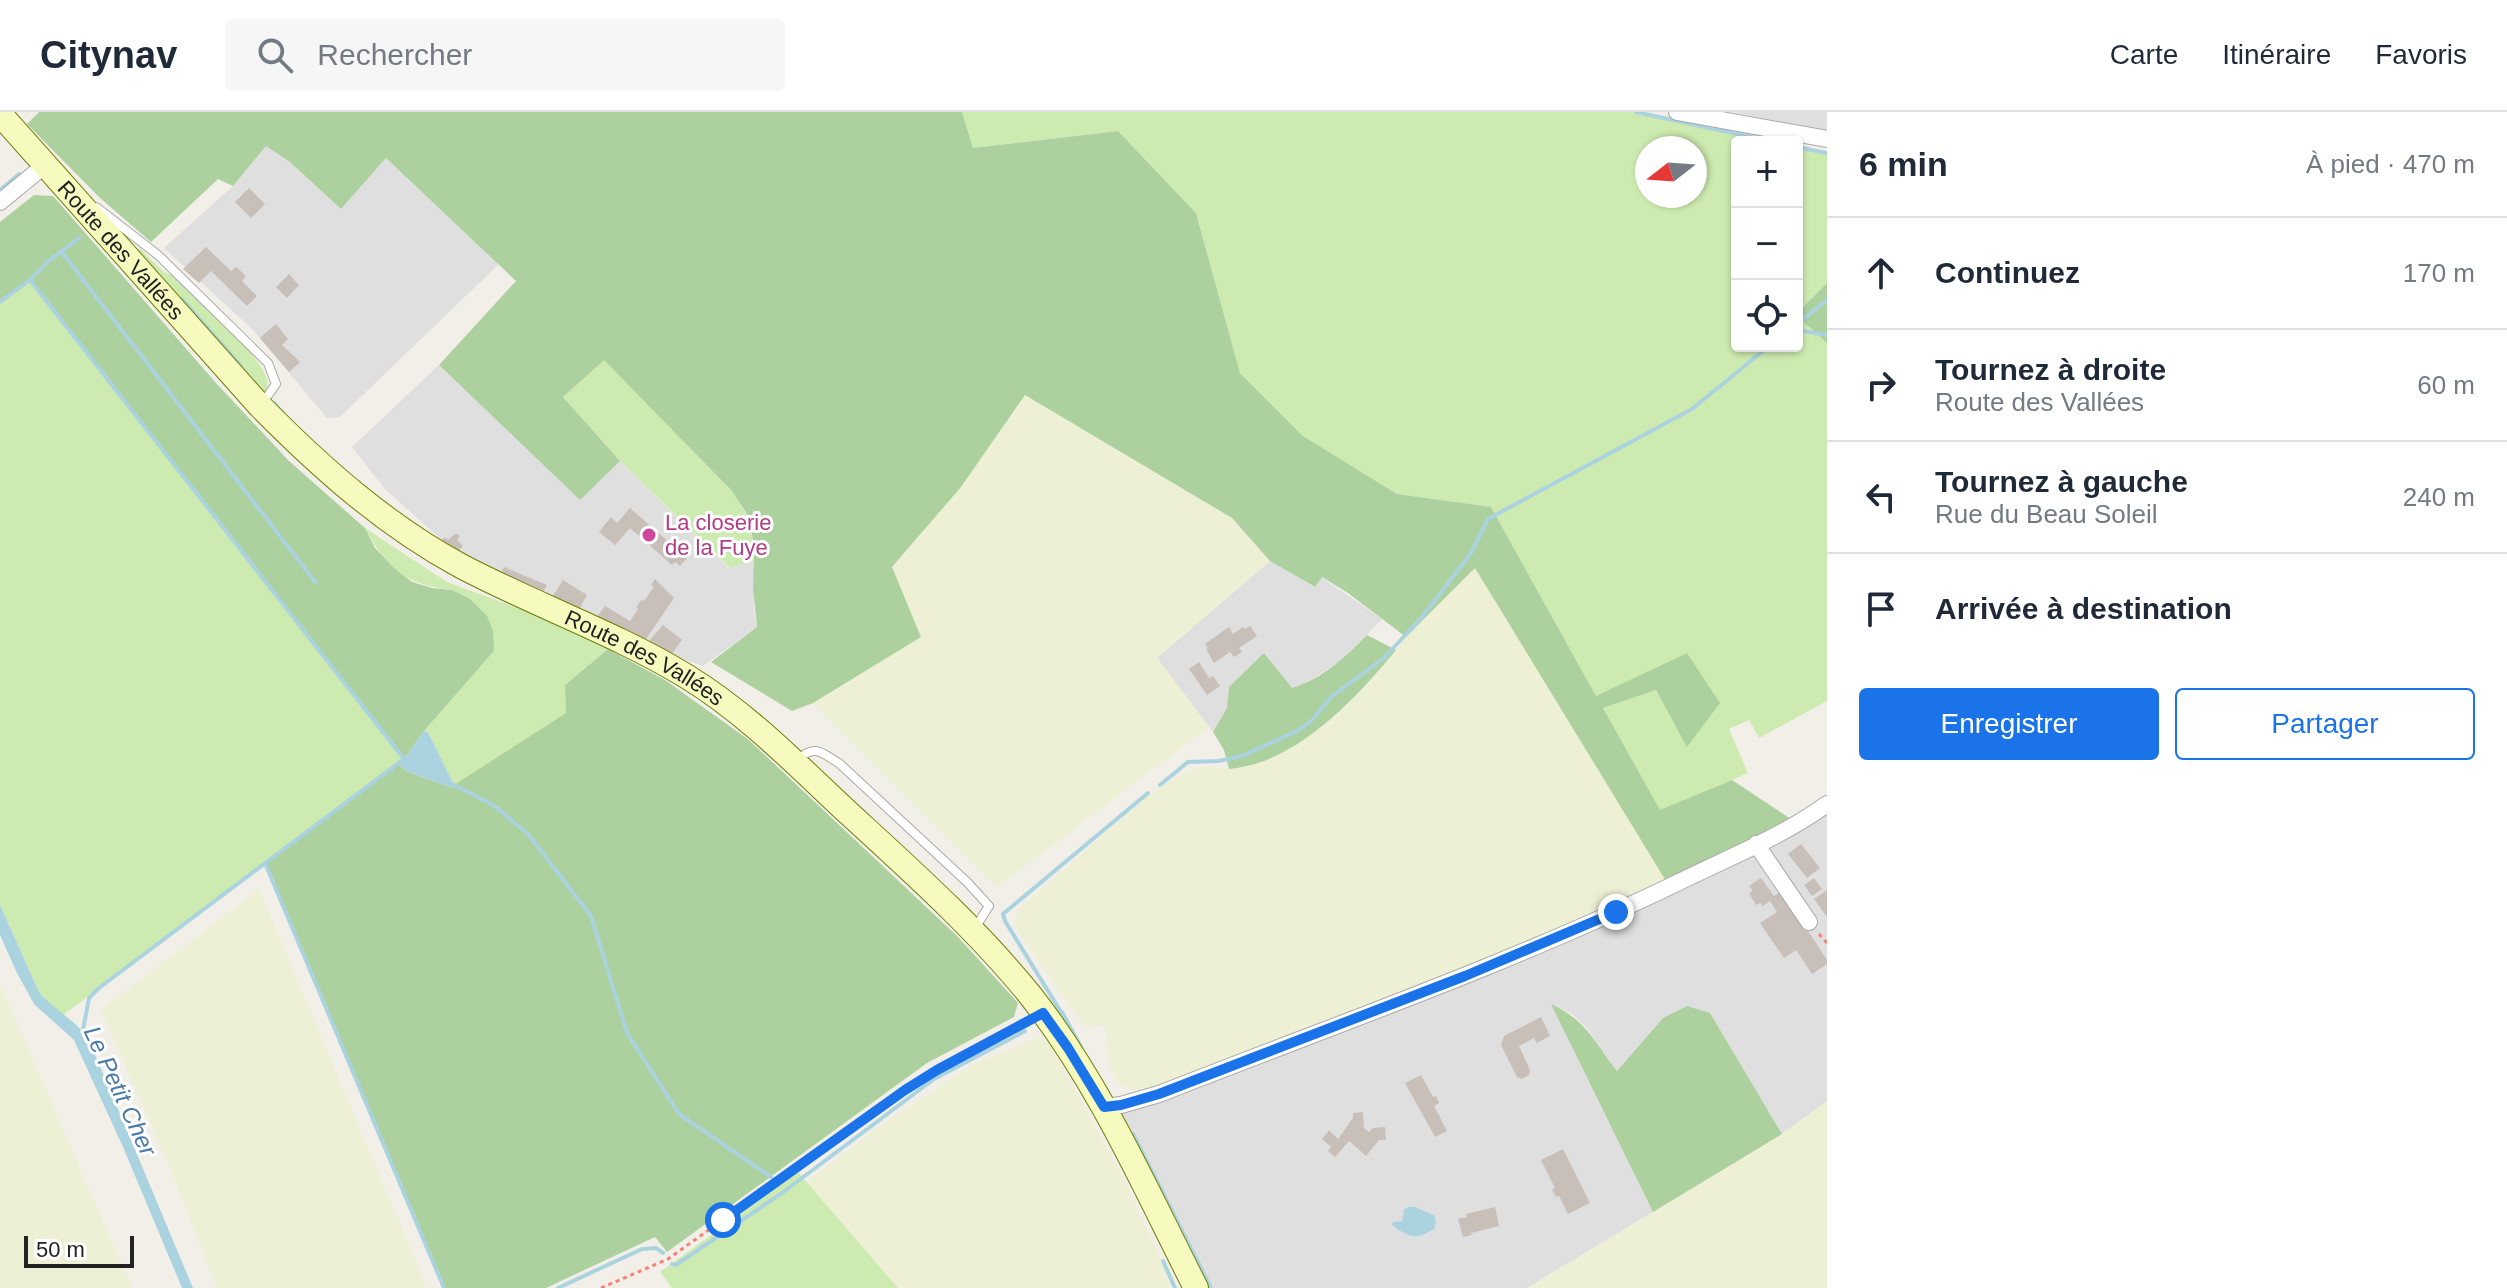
<!DOCTYPE html>
<html lang="fr">
<head>
<meta charset="utf-8">
<style>
  :root { --surface:#fff; --page:#f6f6f7; --text:#1f2937; --muted:#747a83; --line:#e0e1e3; --accent:#1a73e8 }
  body { margin:0; font-family:Helvetica,sans-serif; background:var(--page); color:var(--text) }
  .controls { position:absolute; right:24px; top:24px; display:grid; overflow:hidden; border-radius:8px; box-shadow:0 2px 6px #0004 }
  .controls button { width:72px; height:72px; display:grid; place-items:center; padding:0; border:0; border-bottom:2px solid var(--line); background:var(--surface); color:var(--text); font:40px sans-serif }
  .compass { position:absolute; left:1635px; top:24px; width:72px; height:72px; border-radius:50%; background:var(--surface); box-shadow:0 2px 6px #0004; rotate:253deg }
  .scale { position:absolute; left:24px; bottom:20px; width:110px; box-sizing:border-box; padding-left:8px; border:4px solid #222; border-top:0; font-size:22px; line-height:28px; white-space:nowrap; color:#222; -webkit-text-stroke:6px #fff; paint-order:stroke }
  .stop { position:absolute; width:24px; height:24px; margin:-18px; border:6px solid #1a73e8; border-radius:50%; background:#fff }
  .stop.end { background:#1a73e8; border-color:#fff; box-shadow:0 2px 8px #0008 }
  .list { margin:0; padding:0; list-style:none }
  h2 { display:flex; justify-content:space-between; align-items:center; height:104px; margin:0; padding:0 32px; font-size:34px }
  h2 small { font-size:26px; font-weight:400; color:var(--muted) }
  .list li { display:grid; grid-template-columns:52px 1fr auto; gap:24px; align-items:center; box-sizing:border-box; height:112px; padding:0 32px; border-top:2px solid var(--line) }
  .list b { display:block; font-size:30px; white-space:nowrap }
  .list p { margin:0; font-size:26px; white-space:nowrap; color:var(--muted) }
  .list em { font-size:26px; font-style:normal; color:var(--muted) }
  .actions { display:flex; gap:16px; padding:24px 32px }
  .actions a { flex:1; padding:18px 0; border:2px solid var(--accent); border-radius:8px; text-align:center; font-size:28px; color:var(--accent) }
  .actions .main { background:var(--accent); color:#fff }
  .icon { flex:none; width:44px; height:44px; fill:none; stroke:currentColor; stroke-width:2; stroke-linecap:round; stroke-linejoin:round }
  .map { position:relative; flex:none; width:1827px; height:1176px; overflow:hidden }
  header { display:flex; align-items:center; gap:48px; box-sizing:border-box; height:112px; padding:0 40px; background:var(--surface); border-bottom:2px solid var(--line) }
  header strong { font-size:38px }
  nav { display:flex; gap:44px; margin-inline-start:auto; font-size:28px }
  .search { width:560px; height:72px; background:var(--page); display:flex; align-items:center; gap:20px; box-sizing:border-box; padding:0 28px; border-radius:8px; color:var(--muted); font-size:30px }
  main { display:flex }
  aside { flex:1; background:var(--surface) }
  .map>svg:first-child { display:block }
  .residential { fill:#e0dfdf }
  .farmland { fill:#eef0d5 }
  .grass { fill:#cdebb0; fill-rule:evenodd }
  .forest { fill:#add19e }
  .water { fill:#aad3df }
  .lines { fill:none; stroke-linecap:round; stroke-linejoin:round }
  .stream { stroke:#aad3df; stroke-width:4 }
  .building { fill:#c7bfb8 }
  .lane-casing { stroke:#a9a9a9; stroke-width:10 }
  .street-casing { stroke:#a9a9a9; stroke-width:18 }
  .secondary-casing { stroke:#707d05; stroke-width:26 }
  .path { stroke:#fa8072; stroke-width:3; stroke-dasharray:4 4; stroke-linecap:butt }
  .lane { stroke:#fff; stroke-width:8 }
  .street { stroke:#fff; stroke-width:16 }
  .secondary { stroke:#f7fabf; stroke-width:24 }
  .route { stroke:#1a73e8; stroke-width:10 }
  .hotel-dot { fill:#d1479c; stroke:#fff; stroke-width:3 }
  .labels { text-anchor:middle; stroke-width:6; stroke-linejoin:round; paint-order:stroke }
  .street-label { font-size:22px; fill:#222; stroke:#fff }
  .hotel-label { font-size:22px; fill:#b23c85; stroke:#fff; text-anchor:start }
  .water-label { font-size:24px; font-style:italic; fill:#4a7aab; stroke:#fff }
</style>
</head>
<body>
<header>
<strong>Citynav</strong>
<div class="search"><svg class="icon" aria-label="search" viewBox="0 0 24 24"><circle cx="10" cy="10" r="6"/><path d="M15 15l6 6"/></svg>Rechercher</div>
<nav><a>Carte</a><a>Itinéraire</a><a>Favoris</a></nav>
</header>
<main>
<div class="map">
<svg width="1827" height="1176" viewBox="0 0 1827 1176">
  <rect width="100%" height="100%" fill="#f2efe9"/>
  <path class="residential" d="M1733,0H1827V20L1819,18Z
    M266,33L290,50L341,97L386,46L499,152L340,305L327,306L253,218L164,136L233,74Z
    M439,253L579,387L620,349L729,456L753,449L754,500L757,515L703,554L671,543L553,484L453,438L385,377L352,335Z
    M1270,449L1314,475L1321,465L1382,507L1345,546L1306,571L1292,577L1265,542L1229,575L1227,596L1213,620L1157,546Z
    M1827,691V989L1782,1022L1710,901L1663,906L1617,959L1587,916L1571,901L1552,893L1653,1100L1527,1176H1196L1104,995Z"/>
  <path class="farmland" d="M1025,282L1232,406L1270,449L1157,546L1209,615L997,775L813,591L921,525L892,455L961,375Z
    M1475,455L1663,760L1669,774L1159,982L1120,974L1109,954L1106,914L1099,913L1088,916L1082,911L1018,819L1015,812L1018,798L1144,687L1176,665L1199,655L1211,654L1224,657L1243,656L1266,648L1300,629L1366,575L1406,525Z
    M259,777L427,1176H217L171,1059L101,898Z
    M0,872L25,929L132,1176H0Z
    M1042,926L1049,931L1121,1062L1160,1145L1170,1176H898L807,1070L882,1013L973,952L1034,927Z
    M1827,989V1176H1527L1782,1022Z"/>
  <path class="grass" d="M962,0H1640L1772,30H1737V234H1797V204L1827,231V589L1759,626L1749,608L1729,617L1748,661L1660,699L1603,596L1656,578L1688,635L1687,542L1596,584L1491,395L1397,382L1303,324L1240,261L1196,101L1118,19L973,36ZM1647,36H1695V84H1647Z
    M1797,35L1827,42V171L1797,201Z
    M135,137H140L164,160L172,163C196,185 254,236 266,264C269,271 268,275 265,281L262,282Z
    M30,168L404,647L63,903L48,890L39,880L0,793V190Z
    M604,247L731,378L748,405L754,434L753,449L730,456L620,349L563,285Z
    M365,416L447,470L531,501L608,537L565,573L567,601L454,673L428,620L424,619L494,539L452,478C406,473 386,456 365,416Z
    M798,1060L898,1176H672L660,1160Z"/>
  <path class="forest" d="M39,0H962L973,36L1118,19L1196,101L1240,261L1303,324L1397,382L1491,395L1596,584L1687,541L1720,591L1687,635L1656,578L1603,596L1660,698L1732,668L1797,711L1669,774L1475,456L1406,525L1348,481L1322,465L1315,475L1270,449L1232,406L1025,283L961,375L892,455L921,525L813,591L792,599L711,550L757,515L753,476L754,434L749,405L731,378L604,248L563,285L620,349L580,388L439,253L516,169L386,46L341,97L290,50L266,34L233,74L218,67L151,130L99,85L27,12Z
    M34,83L53,84L216,271L289,349L365,416L375,436L394,456L412,470L432,476L452,478L470,487L487,504L493,519L494,539L424,619L404,647L31,169L0,190V110Z
    M1827,171V231L1797,204V201Z
    M1367,523L1396,538C1356,587 1295,652 1229,657L1224,638L1213,620L1227,596L1229,575L1264,541L1292,576C1322,567 1346,545 1367,523Z
    M608,537L665,568L749,628L958,825L1018,891L1014,905L927,951L667,1140L655,1125L546,1176H444L265,751L399,652L406,659L450,675L454,673L566,601L565,573Z
    M1551,892C1587,909 1594,929 1617,959L1663,906L1687,894L1710,901L1782,1022L1653,1100Z"/>
  <path class="water" d="M424,619L428,620L454,673L450,675L406,659L399,652L404,647Z
    M0,793L39,880C54,898 76,908 89,928L193,1176H182L123,1035L74,928L34,892L17,861L0,823Z
    M1408,1095H1415L1435,1104L1436,1110L1434,1117C1415,1129 1409,1125 1392,1113L1393,1110L1402,1109L1404,1098Z"/>
  <g class="lines">
    <path class="stream" d="M1636,0L1774,30
      M1797,35L1827,41
      M0,78L19,62
      M61,139L316,471
      M30,168L45,152L79,126
      M182,187L241,254
      M0,190L30,168L404,647L408,649
      M1797,212L1827,188
      M1797,218L1827,223
      M274,291L283,301
      M452,672L493,693L528,722L591,804L627,921L679,1002L771,1065
      M1160,673L1188,650L1219,649L1242,644L1299,618L1311,609L1331,585L1384,546L1423,504L1471,441L1488,407L1692,297L1769,234
      M265,751L444,1176
      M1062,900L1081,935
      M1059,901L1061,900L1005,809L1003,802L1148,681
      M82,923L89,886L99,876L404,647
      M1133,1022L1211,1176
      M1163,1149L1175,1176
      M672,1152L676,1153L782,1081L934,967L1025,919
      M558,1176L642,1137L656,1136L663,1141"/>
  </g>
  <path class="building" d="M249,76L265,92L251,106L235,90Z
    M206,135L231,159L236,155L246,164L242,169L257,184L247,194L211,159L199,171L183,157Z
    M289,162L299,173L287,186L276,175Z
    M276,212L288,227L282,233L300,250L289,260L260,226Z
    M630,396L687,446L680,454L675,450L672,453L630,416L615,433L599,420L611,405L617,411Z
    M456,421L460,424L457,428L463,434L457,440L442,428L445,425L448,428Z
    M504,455L547,473L544,479L501,461Z
    M655,467L674,486L644,530L597,505L605,494L630,509L638,497L636,496L641,488L644,489L654,475L651,473Z
    M563,468L587,483L580,496L553,484Z
    M663,513L682,528L671,543L648,530Z
    M1250,514L1257,524L1239,536L1242,540L1234,545L1230,540L1214,551L1206,537L1208,536L1205,532L1229,515L1233,522L1243,515L1245,517Z
    M1199,550L1209,566L1213,564L1220,574L1207,583L1189,557Z
    M1801,732L1820,756L1807,766L1788,742Z
    M1761,766L1774,784L1782,779L1827,848V852L1812,862L1796,838L1784,846L1760,811L1777,800L1770,789L1763,794L1760,791L1756,793L1749,781L1753,779L1749,774Z
    M1814,766L1822,777L1812,784L1804,773Z
    M1827,778V805L1814,787Z
    M1541,905L1550,924L1537,931L1534,926L1519,934L1530,958L1529,963L1522,967L1517,965L1501,933L1504,924Z
    M1421,963L1433,985L1436,984L1439,991L1434,994L1447,1019L1435,1025L1405,971Z
    M1363,1000L1364,1016L1369,1020L1373,1016L1385,1015L1386,1028H1379L1366,1044L1349,1029L1335,1045L1328,1039L1331,1035L1322,1027L1329,1018L1338,1027L1353,1006V1001Z
    M1563,1037L1590,1091L1568,1102L1559,1084L1556,1085L1552,1078L1555,1076L1541,1048Z
    M1495,1095L1499,1114L1471,1121L1472,1123L1463,1125L1458,1107L1467,1105L1466,1102Z"/>
  <g class="lines">
    <g class="lane-casing">
      <path id="lane" d="M96,95L158,143L268,251L276,272L261,293
        M797,648C816,631 822,641 840,652L967,770L989,794L975,816"/>
    </g>
    <g class="street-casing">
      <path id="street" d="M1677,0L1827,27
        M0,90L45,53
        M1756,732L1809,810
        M1104,995L1121,993L1159,982C1332,914 1509,852 1677,771C1727,746 1782,725 1827,692"/>
    </g>
    <g class="secondary-casing">
      <g id="secondary">
        <path id="s1" d="M0,2L260,294C320,355 385,413 461,454C535,493 615,521 686,564C745,600 794,650 843,696C907,755 975,815 1030,883C1100,972 1145,1076 1196,1176"/>
      </g>
    </g>
    <path class="path" d="M1819,822L1827,831
      M601,1176L668,1147L905,978L1027,909"/>
    <use href="#lane" class="lane"/>
    <use href="#street" class="street"/>
    <use href="#secondary" class="secondary"/>
  </g>
  <g class="lines">
    <path class="route" d="M723,1108L905,978L937,958L1043,901L1068,936L1104,995L1121,993L1159,982L1465,864L1616,800"/>
  </g>
  <circle class="hotel-dot" cx="649" cy="423" r="8"/>
  <g class="labels">
    <g class="street-label">
      <text dy="8" stroke="none"><textPath href="#s1" startOffset="182">Route des Vallées</textPath></text>
      <text dy="8" stroke="none"><textPath href="#s1" startOffset="854">Route des Vallées</textPath></text>
    </g>
    <g class="hotel-label">
      <text x="665" y="418">La closerie<tspan x="665" dy="25">de la Fuye</tspan></text>
    </g>
    <g class="water-label">
      <text transform="translate(120 979) rotate(65)" y="8">Le Petit Cher</text>
    </g>
  </g>
</svg>
<div class="controls">
<button>+</button>
<button>−</button>
<button><svg class="icon" aria-label="locate" viewBox="0 0 24 24"><circle cx="12" cy="12" r="6"/><path d="M12 2v4M12 18v4M2 12h4M18 12h4"/></svg></button>
</div>
<svg class="compass" viewBox="-18 -18 36 36"><path d="M0-13l5 13h-10z" fill="#e53935"/><path d="M0 13l5-13h-10z" fill="#747a83"/></svg>
<div class="scale">50 m</div>
<div class="stop" style="left:723px;top:1108px"></div>
<div class="stop end" style="left:1616px;top:800px"></div>
</div>
<aside>
<h2>6 min<small>À pied · 470 m</small></h2>
<ul class="list">
<li><svg class="icon" aria-label="ahead" viewBox="0 0 24 24"><path d="M12 20V5M6 11l6-6 6 6"/></svg><div><b>Continuez</b></div><em>170 m</em></li>
<li><svg class="icon" aria-label="right" viewBox="0 0 24 24"><path d="M7 20v-9h11M14 6l5 5-5 5"/></svg><div><b>Tournez à droite</b><p>Route des Vallées</p></div><em>60 m</em></li>
<li><svg class="icon" aria-label="left" viewBox="0 0 24 24"><path d="M17 20v-9H6M10 6l-5 5 5 5"/></svg><div><b>Tournez à gauche</b><p>Rue du Beau Soleil</p></div><em>240 m</em></li>
<li><svg class="icon" aria-label="arrive" viewBox="0 0 24 24"><path d="M6 21V4h12l-3 4 3 4H6"/></svg><div><b>Arrivée à destination</b></div></li>
</ul>
<div class="actions"><a class="main">Enregistrer</a><a>Partager</a></div>
</aside>
</main>
</body>
</html>
